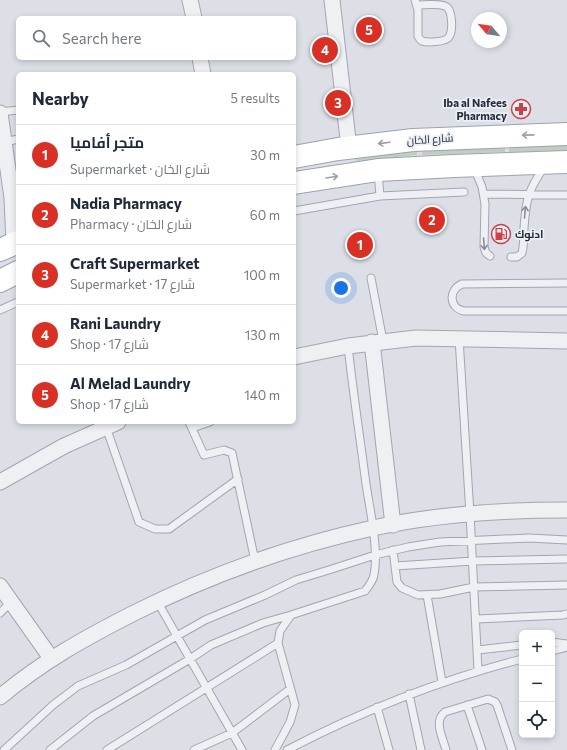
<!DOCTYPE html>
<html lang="en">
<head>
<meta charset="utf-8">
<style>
  :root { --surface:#fff; --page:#f6f6f7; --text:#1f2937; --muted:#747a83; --line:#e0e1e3; --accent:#d93025 }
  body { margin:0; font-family:Commissioner,Cairo,sans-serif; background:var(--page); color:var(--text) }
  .controls { position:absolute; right:12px; bottom:12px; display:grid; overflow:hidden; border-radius:6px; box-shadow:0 2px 6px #0003 }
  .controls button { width:36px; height:36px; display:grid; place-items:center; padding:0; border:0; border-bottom:1px solid var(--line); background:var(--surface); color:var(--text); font:20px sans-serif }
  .compass { position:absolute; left:471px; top:12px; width:36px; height:36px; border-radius:50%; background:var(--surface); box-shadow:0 2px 6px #0003; rotate:299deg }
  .you { position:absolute; left:341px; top:288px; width:14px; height:14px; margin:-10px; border:3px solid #fff; border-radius:50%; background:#1a73e8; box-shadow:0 0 0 6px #1a73e833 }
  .badge { display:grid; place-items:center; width:26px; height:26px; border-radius:50%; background:var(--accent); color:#fff; font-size:13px; font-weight:700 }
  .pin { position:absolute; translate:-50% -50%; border:2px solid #fff; box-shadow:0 1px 4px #0006 }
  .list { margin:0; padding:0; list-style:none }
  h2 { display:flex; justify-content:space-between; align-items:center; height:52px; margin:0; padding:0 16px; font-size:17px }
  h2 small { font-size:13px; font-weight:400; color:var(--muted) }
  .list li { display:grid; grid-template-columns:26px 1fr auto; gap:12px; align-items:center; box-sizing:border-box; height:60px; padding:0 16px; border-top:1px solid var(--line) }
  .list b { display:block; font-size:15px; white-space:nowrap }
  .list p { margin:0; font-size:13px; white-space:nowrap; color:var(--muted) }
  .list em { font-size:13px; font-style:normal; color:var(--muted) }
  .icon { flex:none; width:22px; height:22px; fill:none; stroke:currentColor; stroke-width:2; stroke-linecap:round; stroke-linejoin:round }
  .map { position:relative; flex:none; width:567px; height:750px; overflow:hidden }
  .search { position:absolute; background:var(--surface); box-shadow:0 2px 6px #0003; left:16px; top:16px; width:280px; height:44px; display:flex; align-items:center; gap:10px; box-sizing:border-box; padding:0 14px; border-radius:6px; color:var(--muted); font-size:15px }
  .panel { position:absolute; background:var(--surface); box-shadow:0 2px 6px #0003; left:16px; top:72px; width:280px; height:352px; border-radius:6px }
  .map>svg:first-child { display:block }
  .green { fill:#c0cfbd }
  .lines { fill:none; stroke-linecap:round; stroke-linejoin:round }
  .service-casing { stroke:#a2a6b0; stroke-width:9 }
  .minor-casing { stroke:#a2a6b0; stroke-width:17 }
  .primary-casing { stroke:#9ca2b1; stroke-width:24 }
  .service { stroke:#eef0f4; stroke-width:7 }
  .minor { stroke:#eef0f4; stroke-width:15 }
  .primary { stroke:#fff; stroke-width:22 }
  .oneway { stroke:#9da0a7 }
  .oneway2 { stroke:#8a8e98 }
  .labels { text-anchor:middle; stroke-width:3.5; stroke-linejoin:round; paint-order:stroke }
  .poi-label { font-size:11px; font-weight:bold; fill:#262c3c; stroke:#ebeef4; text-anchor:end }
  .street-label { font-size:11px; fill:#262c3c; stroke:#ebeef4 }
</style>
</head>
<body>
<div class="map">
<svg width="567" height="750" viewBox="0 0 567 750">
  <rect width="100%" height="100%" fill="#dcdfe6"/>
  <path class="green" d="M567,145V151L509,152V146Z
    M505,146V152L422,155V149Z
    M417,149V155L356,161L355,157Z"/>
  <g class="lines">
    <g class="service-casing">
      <path id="service" d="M415,0L418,10V36C419,38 419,39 422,41C427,43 446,42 449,37C453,31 453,9 445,6C437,3 425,5 417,5
        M0,112L18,110
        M5,142L18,139
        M474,167L482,187L485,204L484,247L486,253L490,256
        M378,172L380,196
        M484,194L567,195
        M294,211L380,196L464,192
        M511,257H517L522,253C524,245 524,236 524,228C526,199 528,190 545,166
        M371,278L383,341
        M567,283L462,284C448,290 449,308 464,311H567
        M0,310L18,302
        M459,338L470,514L478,670
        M189,422L204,455L224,450L232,453L255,561
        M106,427L139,522L155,529H169L238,479
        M192,428L210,422
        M393,550L397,582L402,588L418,595L440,594L474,587L567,585
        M395,566L473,561L567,559
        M427,595L442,682
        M157,601L242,750
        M0,613L11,602
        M476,619L563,615L567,614
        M552,642L567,644
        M478,650L522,645
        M552,651L567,647
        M409,694L421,750
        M467,705L482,750
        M377,707L389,750
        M4,750L53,705L78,686L126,665L205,620L265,595L296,580L332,569L375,555L408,547L440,542L529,538L567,540
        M50,750L93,716L190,659L211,645L263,623L291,615
        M107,750L278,643
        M194,750L232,733L290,689
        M275,750L290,722L295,705L278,643L280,631L291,615L365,591C369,586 373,581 374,575C379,549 370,511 366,484C360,438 353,392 348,346
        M287,750C362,711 440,680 522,659
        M446,750C443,738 433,721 445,712L488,699L495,702L497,705L512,750"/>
    </g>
    <g class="minor-casing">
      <path id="minor" d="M190,0L194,18
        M332,0L349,148
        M200,58L203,74
        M0,113L12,198L14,243
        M372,342L393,525
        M294,357L348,346L416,338L567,341
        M0,482L64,446L118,422
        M0,586L51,658
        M0,697C43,661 85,638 134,613C210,575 290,546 373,528C436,514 502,510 567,510"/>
    </g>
    <g class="primary-casing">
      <path id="primary" d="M294,157L338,149L413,140L567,134
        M294,183L378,170L454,166L567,162
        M0,250L18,242
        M0,281L18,272"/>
    </g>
    <use href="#service" class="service"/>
    <use href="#minor" class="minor"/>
    <use href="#primary" class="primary"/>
  </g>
  <defs><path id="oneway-shaft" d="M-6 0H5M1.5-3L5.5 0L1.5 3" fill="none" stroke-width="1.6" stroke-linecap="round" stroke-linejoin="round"/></defs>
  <g class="oneway">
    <use href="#oneway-shaft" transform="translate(528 135) rotate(179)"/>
    <use href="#oneway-shaft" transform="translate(384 143) rotate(173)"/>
    <use href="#oneway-shaft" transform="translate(332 177) rotate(-9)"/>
  </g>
  <g class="oneway2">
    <use href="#oneway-shaft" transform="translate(525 212) rotate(-85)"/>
    <use href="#oneway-shaft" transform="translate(484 244) rotate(86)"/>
  </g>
  <defs>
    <g id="pharmacy-ring" transform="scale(1)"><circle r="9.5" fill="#ebeef4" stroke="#ca4249" stroke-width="1.5"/><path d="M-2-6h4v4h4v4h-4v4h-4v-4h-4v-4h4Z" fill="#ca4249"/></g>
    <g id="fuel-ring" transform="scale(1)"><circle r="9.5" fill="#ebeef4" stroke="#ca4249" stroke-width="1.5"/><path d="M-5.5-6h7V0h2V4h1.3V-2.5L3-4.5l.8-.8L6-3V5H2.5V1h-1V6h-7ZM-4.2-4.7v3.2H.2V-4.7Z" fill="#ca4249"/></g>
  </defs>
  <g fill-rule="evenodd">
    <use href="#pharmacy-ring" x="521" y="109"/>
    <use href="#fuel-ring" x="501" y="234"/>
  </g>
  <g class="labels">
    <g class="poi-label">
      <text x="507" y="107">Iba al Nafees<tspan x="507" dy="13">Pharmacy</tspan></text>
      <text x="515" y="238" text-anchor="start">ادنوك</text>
    </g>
    <g class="street-label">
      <text transform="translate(430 139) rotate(-4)" y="4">شارع الخان</text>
    </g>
  </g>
</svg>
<div class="controls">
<button>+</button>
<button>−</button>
<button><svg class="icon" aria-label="locate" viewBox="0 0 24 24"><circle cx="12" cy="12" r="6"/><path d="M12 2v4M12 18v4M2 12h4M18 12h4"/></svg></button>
</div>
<svg class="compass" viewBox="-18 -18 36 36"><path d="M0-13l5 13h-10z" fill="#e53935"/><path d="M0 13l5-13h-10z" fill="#747a83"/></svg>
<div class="you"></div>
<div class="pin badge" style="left:360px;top:245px">1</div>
<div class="pin badge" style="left:432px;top:220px">2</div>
<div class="pin badge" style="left:338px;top:103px">3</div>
<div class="pin badge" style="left:325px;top:50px">4</div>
<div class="pin badge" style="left:369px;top:30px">5</div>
<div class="search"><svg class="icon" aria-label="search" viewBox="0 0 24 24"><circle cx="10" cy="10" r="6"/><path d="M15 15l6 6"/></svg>Search here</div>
<section class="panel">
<h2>Nearby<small>5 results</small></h2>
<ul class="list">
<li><span class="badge">1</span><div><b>متجر أفاميا</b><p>Supermarket · شارع الخان</p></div><em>30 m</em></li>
<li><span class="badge">2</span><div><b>Nadia Pharmacy</b><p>Pharmacy · شارع الخان</p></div><em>60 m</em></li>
<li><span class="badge">3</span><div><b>Craft Supermarket</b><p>Supermarket · شارع 17</p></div><em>100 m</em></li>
<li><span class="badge">4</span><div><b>Rani Laundry</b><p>Shop · شارع 17</p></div><em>130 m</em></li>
<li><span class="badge">5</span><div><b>Al Melad Laundry</b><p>Shop · شارع 17</p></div><em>140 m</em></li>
</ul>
</section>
</div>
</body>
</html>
